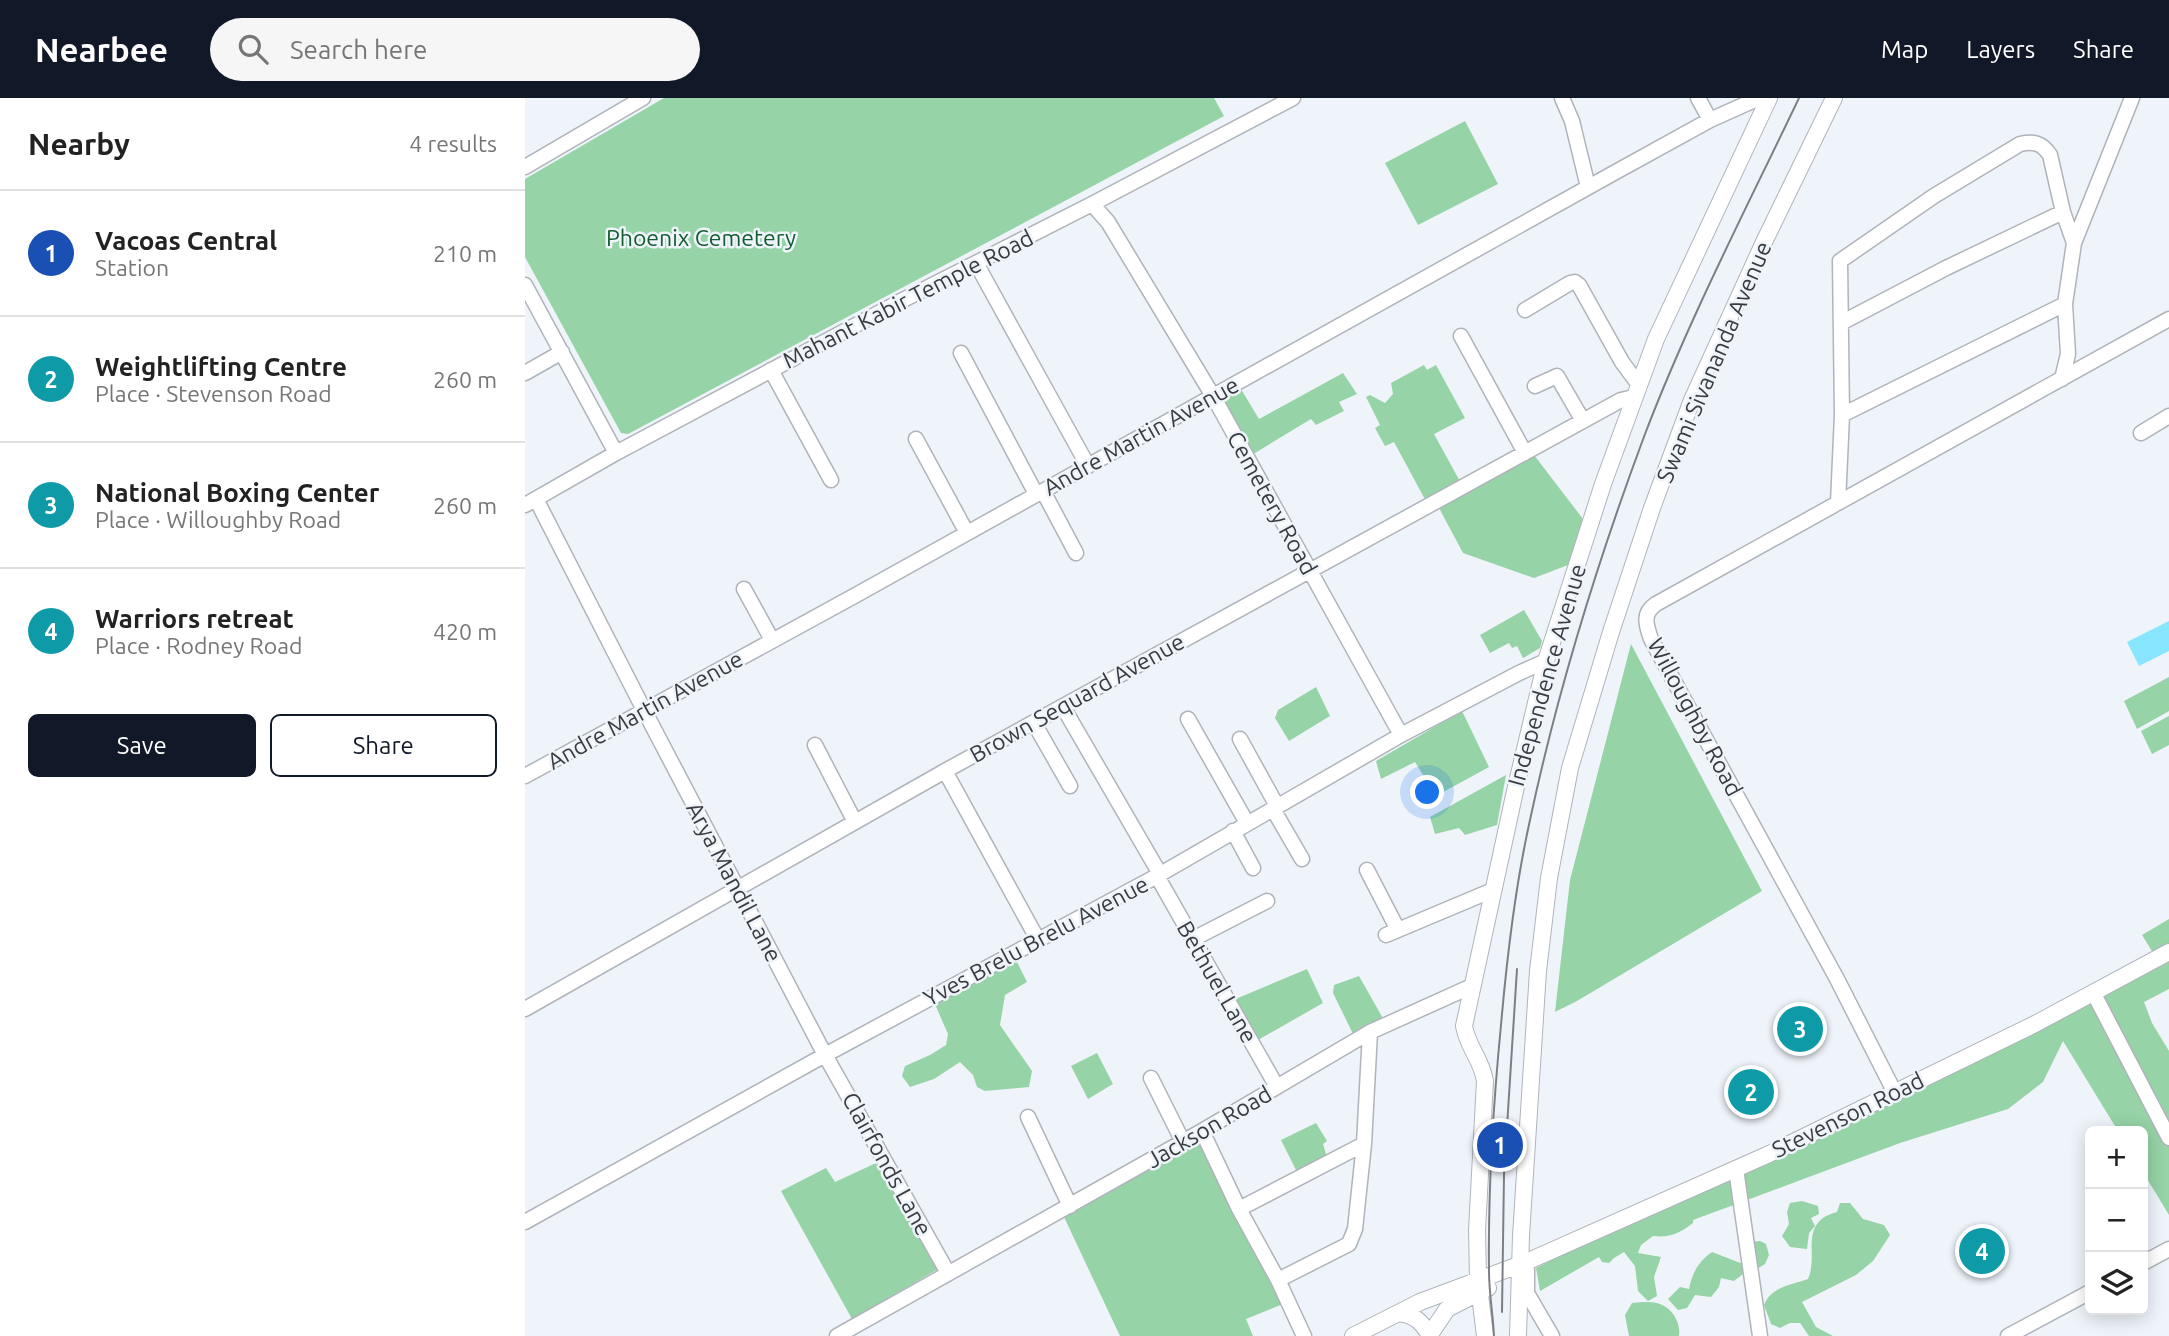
<!DOCTYPE html>
<html lang="en">
<head>
<meta charset="utf-8">
<style>
  :root { --surface:#fff; --page:#f6f6f6; --text:#222; --muted:#767676; --line:#e0e0e0; --accent:#111827 }
  body { margin:0; font-family:Ubuntu,sans-serif; background:var(--page); color:var(--text) }
  .controls { position:absolute; right:21px; bottom:21px; display:grid; overflow:hidden; border-radius:10px; box-shadow:0 4px 18px #0003 }
  .controls button { width:63px; height:63px; display:grid; place-items:center; padding:0; border:0; border-bottom:2px solid var(--line); background:var(--surface); color:var(--text); font:35px sans-serif }
  .you { position:absolute; left:903px; top:695px; width:24px; height:24px; margin:-18px; border:5px solid #fff; border-radius:50%; background:#1a73e8; box-shadow:0 0 0 10px #1a73e833 }
  .badge { display:grid; place-items:center; width:46px; height:46px; border-radius:50%; background:var(--accent); color:#fff; font-size:23px; font-weight:700 }
  .pin { position:absolute; translate:-50% -50%; border:4px solid #fff; box-shadow:0 2px 7px #0006 }
  .list { margin:0; padding:0; list-style:none }
  h2 { display:flex; justify-content:space-between; align-items:center; height:91px; margin:0; padding:0 28px; font-size:30px }
  h2 small { font-size:23px; font-weight:400; color:var(--muted) }
  .list li { display:grid; grid-template-columns:46px 1fr auto; gap:21px; align-items:center; box-sizing:border-box; height:126px; padding:0 28px; border-top:2px solid var(--line) }
  .list b { display:block; font-size:26px; white-space:nowrap }
  .list p { margin:0; font-size:23px; white-space:nowrap; color:var(--muted) }
  .list em { font-size:23px; font-style:normal; color:var(--muted) }
  .actions { display:flex; gap:14px; padding:21px 28px }
  .actions a { flex:1; padding:16px 0; border:2px solid var(--accent); border-radius:10px; text-align:center; font-size:24px; color:var(--accent) }
  .actions .main { background:var(--accent); color:#fff }
  .icon { flex:none; width:38px; height:38px; fill:none; stroke:currentColor; stroke-width:2; stroke-linecap:round; stroke-linejoin:round }
  .map { position:relative; flex:none; width:1644px; height:1238px; overflow:hidden }
  header { display:flex; align-items:center; gap:42px; box-sizing:border-box; height:98px; padding:0 35px; background:var(--accent); color:#fff }
  header strong { font-size:33px }
  nav { display:flex; gap:38px; margin-inline-start:auto; font-size:24px }
  .search { width:490px; height:63px; background:var(--page); display:flex; align-items:center; gap:18px; box-sizing:border-box; padding:0 24px; border-radius:38px; color:var(--muted); font-size:26px }
  main { display:flex }
  aside { flex:1; background:var(--surface) }
  .map>svg:first-child { display:block }
  .green { fill:#96d3a6 }
  .water { fill:#87e6fe }
  .lines { fill:none; stroke-linecap:round; stroke-linejoin:round }
  .minor-casing { stroke:#afb4ba; stroke-width:17 }
  .tertiary-casing { stroke:#afb4ba; stroke-width:18 }
  .minor { stroke:#fff; stroke-width:14 }
  .tertiary { stroke:#fff; stroke-width:16 }
  .tram { stroke:#7c7f84; stroke-width:2 }
  .labels { text-anchor:middle; stroke-width:5; stroke-linejoin:round; paint-order:stroke }
  .park-label { font-size:23px; fill:#145d31; stroke:#eff4fb }
  .street-label { font-size:23px; fill:#393b3e; stroke:#eff4fb }
</style>
</head>
<body>
<header>
<strong>Nearbee</strong>
<div class="search"><svg class="icon" aria-label="search" viewBox="0 0 24 24"><circle cx="10" cy="10" r="6"/><path d="M15 15l6 6"/></svg>Search here</div>
<nav><a>Map</a><a>Layers</a><a>Share</a></nav>
</header>
<main>
<aside>
<h2>Nearby<small>4 results</small></h2>
<ul class="list">
<li><span class="badge" style="background:#1a4fb4">1</span><div><b>Vacoas Central</b><p>Station</p></div><em>210 m</em></li>
<li><span class="badge" style="background:#0f9aa8">2</span><div><b>Weightlifting Centre</b><p>Place · Stevenson Road</p></div><em>260 m</em></li>
<li><span class="badge" style="background:#0f9aa8">3</span><div><b>National Boxing Center</b><p>Place · Willoughby Road</p></div><em>260 m</em></li>
<li><span class="badge" style="background:#0f9aa8">4</span><div><b>Warriors retreat</b><p>Place · Rodney Road</p></div><em>420 m</em></li>
</ul>
<div class="actions"><a class="main">Save</a><a>Share</a></div>
</aside>
<div class="map">
<svg width="1644" height="1238" viewBox="0 0 1644 1238">
  <rect width="100%" height="100%" fill="#eff4fb"/>
  <path class="green" d="M139,0H689L699,18L103,336L96,335L0,159V81Z
    M940,23L973,86L893,127L860,65Z
    M899,267L902,272L911,267L940,320L909,336L937,387L902,405L869,344L860,348L850,330L855,327L841,299L845,297L860,305L868,296L866,285Z
    M818,275L832,296L814,304L819,313L791,327L786,321L725,358L695,303L716,291L734,321Z
    M1009,357L1058,421L1043,467L1009,480L938,455L914,410Z
    M999,512L1017,543L1015,550L998,560L992,548L987,550L984,545L965,555L955,537Z
    M1106,546L1237,793L1052,903L1030,914L1045,782Z
    M1644,579V613L1612,631L1599,603Z
    M791,589L805,618L764,643L750,620L753,612Z
    M937,613L964,669L911,698L890,664L856,681L851,663Z
    M1644,618V647L1627,656L1616,633Z
    M981,677L972,727L940,737L934,730L910,736L905,719Z
    M1644,821V891L1619,904L1627,925L1644,953V1117L1618,1074V1033H1593L1538,943L1518,984L1483,1011L1375,1045L1168,1122V1125C1155,1135 1145,1140 1128,1138L1116,1147L1113,1155L1136,1159L1129,1179L1132,1198L1123,1203L1113,1193L1110,1168L1099,1154L1089,1160L1084,1165L1077,1164L1074,1159L1015,1193L1011,1170L1211,1071L1372,1002L1529,924L1633,863L1617,837Z
    M490,860L502,884L480,897L475,927L507,973L504,989L460,993L452,989L448,977L435,964L409,981L385,989L377,978L380,968L405,957L421,947L423,936L409,904Z
    M782,871L798,905L733,942L708,902Z
    M834,878L860,924L830,940L808,895L809,887Z
    M572,955L588,986L563,1001L546,968Z
    M791,1025L802,1043L798,1046L802,1059L773,1076L756,1042Z
    M674,1044L758,1206L721,1221L728,1238H595L539,1119Z
    M351,1065L413,1171L327,1221L256,1093L301,1070L310,1084Z
    M1277,1103L1293,1108L1294,1116L1286,1120L1290,1128L1284,1135L1282,1151L1265,1149L1257,1138L1264,1126L1262,1114L1265,1105Z
    M1315,1105H1325L1338,1121L1359,1127L1365,1137L1348,1163L1331,1177L1277,1204L1291,1229L1308,1238H1284L1275,1225H1265L1255,1230L1246,1226L1239,1207C1246,1189 1266,1187 1283,1181C1294,1157 1273,1124 1312,1114Z
    M1235,1143L1241,1146L1244,1157L1240,1166L1230,1172L1226,1144Z
    M1187,1154L1218,1166V1176L1209,1183L1196,1180L1194,1189L1186,1199L1170,1197L1162,1210L1153,1212L1143,1201L1155,1189L1164,1191C1167,1175 1174,1163 1187,1154Z
    M1118,1204C1123,1204 1130,1204 1135,1206C1148,1211 1156,1225 1154,1238H1104L1100,1217L1107,1205Z"/>
  <path class="water" d="M1644,523V553L1614,568L1602,544Z"/>
  <g class="lines">
    <g class="minor-casing">
      <path id="minor" d="M1037,0L1047,23L1063,89
        M1173,0L1185,22
        M0,69L118,0
        M567,106L583,124L688,298L876,637
        M451,165L563,368
        M0,187L91,355
        M1000,212L1045,185L1050,184L1054,187L1097,264L1114,287
        M1316,225L1421,170L1538,114
        M936,238L1000,355
        M436,255L511,396
        M246,272L306,382
        M0,275L37,254
        M1537,281L1543,256L1540,206L1549,145L1607,0
        M1010,288L1032,278L1058,323
        M1317,317L1540,206
        M1616,335L1644,318
        M391,341L442,435
        M518,393L551,455
        M11,401L119,612L300,957L423,1175
        M1313,405L1317,317L1315,163L1409,98L1495,46C1509,43 1517,45 1525,57L1538,114L1549,145
        M0,407L91,355L376,203L567,106L768,0
        M219,491L247,542
        M538,609L635,776
        M663,621L722,725
        M509,625L545,688
        M715,641L752,708
        M290,647L330,724
        M420,673L513,842
        M0,678L331,497L1087,76L1185,22L1234,0
        M748,711L777,761
        M708,733L728,770
        M842,772L873,832
        M632,778L752,989
        M861,837L968,792
        M668,841L742,803
        M1569,896L1644,1040
        M0,911L420,673L1096,302L1109,299
        M626,980L658,1044
        M1370,995L1312,881L1126,541C1121,527 1117,515 1131,506L1644,221
        M503,1019L545,1108
        M677,1033L714,1111L753,1182L779,1238
        M1211,1071L1235,1238
        M714,1111L839,1046
        M0,1124L300,957L632,778L876,637L994,575L1021,563
        M1618,1165L1644,1151
        M1002,1172V1195L1027,1238
        M753,1182L824,1146L830,1131L839,1046L845,934
        M312,1238L677,1033L845,934L947,888
        M1483,1238L1565,1194"/>
    </g>
    <g class="tertiary-casing">
      <path id="tertiary" d="M874,1215C889,1217 896,1223 904,1236
        M828,1238L895,1204L999,1165L1242,1057L1510,926L1644,854
        M904,1238L922,1211L963,1190
        M960,1238L953,1181L952,1132L960,983C957,962 942,948 939,928L990,693L1021,563L1078,386L1131,241L1244,0
        M993,1238L996,1138L1013,873L1024,780L1045,670L1086,534L1127,410L1167,302L1239,144L1309,0"/>
    </g>
    <use href="#minor" class="minor"/>
    <use href="#tertiary" class="tertiary"/>
    <path class="tram" d="M977,1214L979,1076L992,871
      M969,1238C968,1217 964,1195 964,1173C963,1091 968,1009 976,927C982,858 990,789 1005,722C1033,591 1073,462 1120,336C1164,221 1221,111 1274,0"/>
  </g>
  <g class="labels">
    <g class="park-label">
      <text x="176" y="148">Phoenix Cemetery</text>
    </g>
    <g class="street-label">
      <text transform="translate(383 201) rotate(-27)" y="8">Mahant Kabir Temple Road</text>
      <text transform="translate(1189 264) rotate(-67)" y="8">Swami Sivananda Avenue</text>
      <text transform="translate(616 338) rotate(-29)" y="8">Andre Martin Avenue</text>
      <text transform="translate(747 405) rotate(61)" y="8">Cemetery Road</text>
      <text transform="translate(1022 577) rotate(-74)" y="8">Independence Avenue</text>
      <text transform="translate(552 600) rotate(-29)" y="8">Brown Sequard Avenue</text>
      <text transform="translate(120 612) rotate(-29)" y="8">Andre Martin Avenue</text>
      <text transform="translate(1170 619) rotate(62)" y="8">Willoughby Road</text>
      <text transform="translate(209 784) rotate(62)" y="8">Arya Mandil Lane</text>
      <text transform="translate(511 843) rotate(-28)" y="8">Yves Brelu Brelu Avenue</text>
      <text transform="translate(692 884) rotate(60)" y="8">Bethuel Lane</text>
      <text transform="translate(1323 1017) rotate(-26)" y="8">Stevenson Road</text>
      <text transform="translate(684 1029) rotate(-30)" y="8">Jackson Road</text>
      <text transform="translate(362 1066) rotate(61)" y="8">Clairfonds Lane</text>
    </g>
  </g>
</svg>
<div class="controls">
<button>+</button>
<button>−</button>
<button><svg class="icon" aria-label="layers" viewBox="0 0 24 24"><path d="M12 4l9 5-9 5-9-5zM3 14l9 5 9-5"/></svg></button>
</div>
<div class="you"></div>
<div class="pin badge" style="left:975px;top:1047px;background:#1a4fb4">1</div>
<div class="pin badge" style="left:1226px;top:994px;background:#0f9aa8">2</div>
<div class="pin badge" style="left:1275px;top:931px;background:#0f9aa8">3</div>
<div class="pin badge" style="left:1457px;top:1153px;background:#0f9aa8">4</div>
</div>
</main>
</body>
</html>
